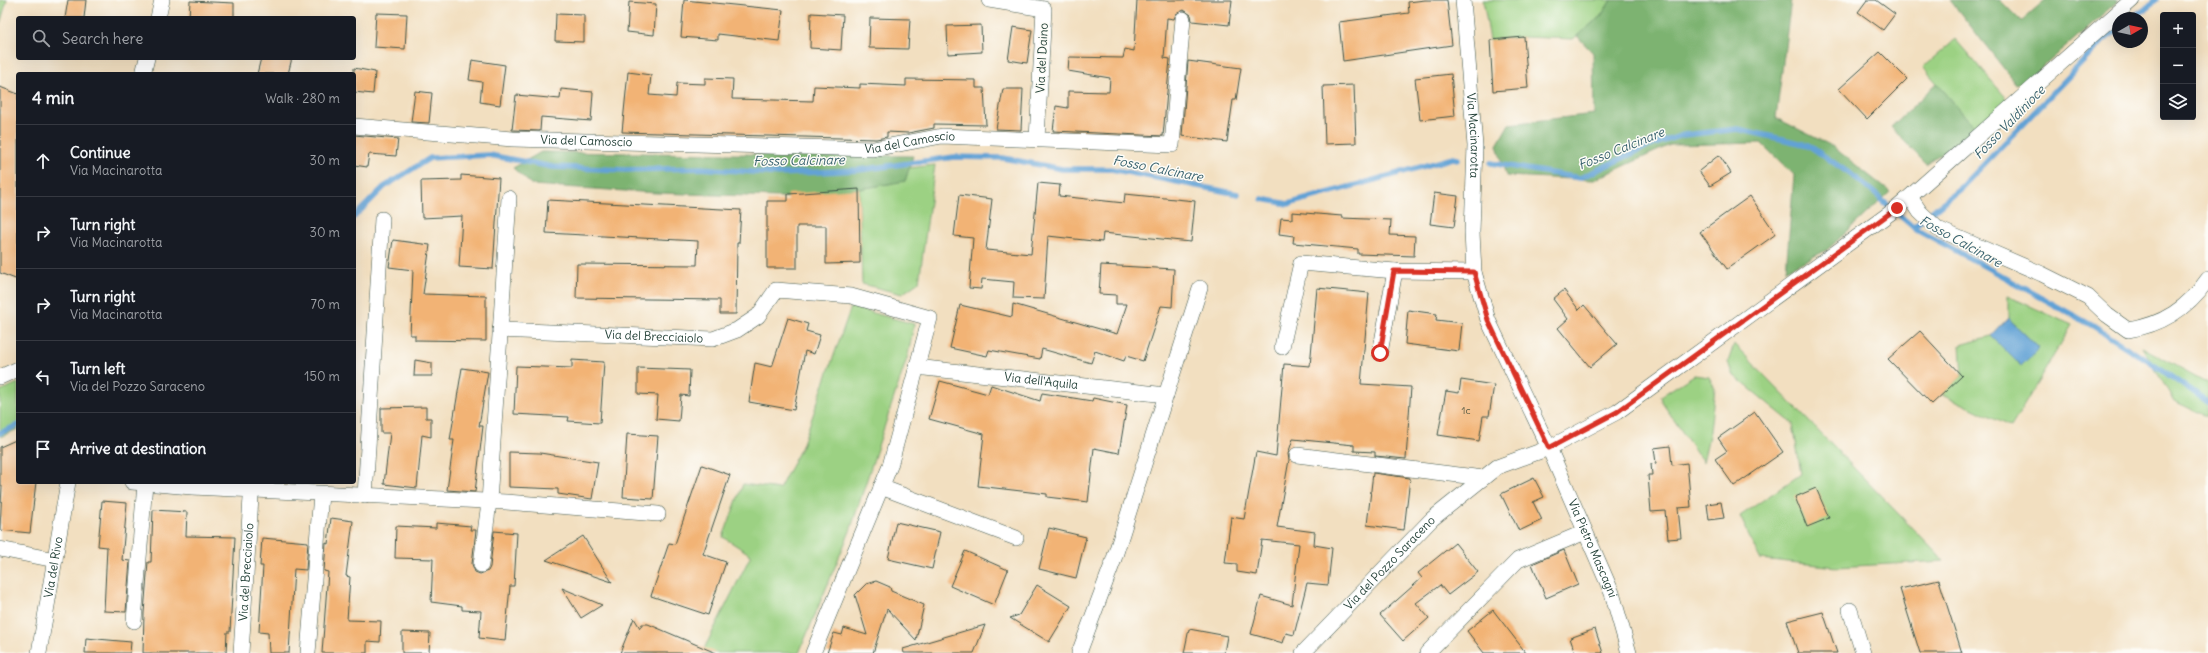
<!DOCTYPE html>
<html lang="en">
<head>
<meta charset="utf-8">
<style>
  :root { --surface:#171b24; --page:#242831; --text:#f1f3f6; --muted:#9ea1a6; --line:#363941 }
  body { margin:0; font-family:Delius,sans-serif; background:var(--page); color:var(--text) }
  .controls { position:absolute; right:12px; top:12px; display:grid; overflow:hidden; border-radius:4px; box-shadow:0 4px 16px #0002 }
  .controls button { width:36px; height:36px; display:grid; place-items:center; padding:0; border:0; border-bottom:1px solid var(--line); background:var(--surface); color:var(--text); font:20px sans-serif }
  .compass { position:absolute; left:2112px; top:12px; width:36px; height:36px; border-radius:50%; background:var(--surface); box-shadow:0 4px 16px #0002; rotate:81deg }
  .stop { position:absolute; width:12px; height:12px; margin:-9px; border:3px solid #d93025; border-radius:50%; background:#fff }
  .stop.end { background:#d93025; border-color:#fff; box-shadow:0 1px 4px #0008 }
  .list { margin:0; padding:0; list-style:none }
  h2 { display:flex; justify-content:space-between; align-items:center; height:52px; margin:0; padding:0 16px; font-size:17px }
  h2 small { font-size:13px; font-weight:400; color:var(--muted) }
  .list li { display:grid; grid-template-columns:26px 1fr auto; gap:12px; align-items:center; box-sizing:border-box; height:72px; padding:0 16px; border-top:1px solid var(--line) }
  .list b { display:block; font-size:15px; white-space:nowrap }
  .list p { margin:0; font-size:13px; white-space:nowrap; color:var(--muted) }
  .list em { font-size:13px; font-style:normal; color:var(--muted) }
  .icon { flex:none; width:22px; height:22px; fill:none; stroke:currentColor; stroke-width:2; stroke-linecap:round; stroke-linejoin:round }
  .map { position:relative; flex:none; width:2208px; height:653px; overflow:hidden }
  .search { position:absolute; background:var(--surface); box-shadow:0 4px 16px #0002; left:16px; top:16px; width:340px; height:44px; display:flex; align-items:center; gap:10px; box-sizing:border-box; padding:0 14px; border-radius:4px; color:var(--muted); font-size:15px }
  .panel { position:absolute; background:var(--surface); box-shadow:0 4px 16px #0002; left:16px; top:72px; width:340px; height:412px; border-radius:4px }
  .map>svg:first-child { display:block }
  .green { fill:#9cd183; stroke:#5e875c }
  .forest { fill:#7db371; stroke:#4e7852 }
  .water { fill:#62a2d5; stroke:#407084 }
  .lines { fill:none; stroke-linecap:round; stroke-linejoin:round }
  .stream { stroke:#62a2d5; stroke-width:5.5 }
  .building { fill:#f2b375 }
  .minor-casing { stroke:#3f5549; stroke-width:16 }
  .minor { stroke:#fff; stroke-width:15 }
  .route { stroke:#d93025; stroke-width:5 }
  .labels { text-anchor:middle; stroke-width:3; stroke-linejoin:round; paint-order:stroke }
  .number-label { font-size:10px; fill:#545a44 }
  .street-label { font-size:12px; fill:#1f3d34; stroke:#fdfcf7 }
  .water-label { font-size:13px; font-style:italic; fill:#36606c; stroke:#fdfcf7 }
</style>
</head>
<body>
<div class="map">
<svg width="2208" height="653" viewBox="0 0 2208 653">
  <rect width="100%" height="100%" fill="#fdfcf7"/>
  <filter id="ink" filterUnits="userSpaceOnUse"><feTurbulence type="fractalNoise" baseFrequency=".025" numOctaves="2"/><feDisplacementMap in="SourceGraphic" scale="8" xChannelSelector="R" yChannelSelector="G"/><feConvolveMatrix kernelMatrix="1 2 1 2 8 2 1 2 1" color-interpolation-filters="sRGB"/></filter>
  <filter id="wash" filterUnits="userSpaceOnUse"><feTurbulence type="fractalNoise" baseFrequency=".012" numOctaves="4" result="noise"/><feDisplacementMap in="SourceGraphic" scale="16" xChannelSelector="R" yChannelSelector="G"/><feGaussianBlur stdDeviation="0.9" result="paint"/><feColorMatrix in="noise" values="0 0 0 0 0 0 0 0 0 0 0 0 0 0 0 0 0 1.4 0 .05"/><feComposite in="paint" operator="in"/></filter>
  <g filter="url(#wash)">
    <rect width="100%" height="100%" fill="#f2dfc0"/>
    <path class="green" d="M0,0H7L0,24Z
      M1483,0H1611L1601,16L1573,39L1524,37L1490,40Z
      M1955,39L2009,101L1976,129L1923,67Z
      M935,165L919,282L902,294L862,284L859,189L905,181L909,168Z
      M2008,296L2072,325L2011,427L1942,394L1962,376L1960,345L1991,336L2021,366L2039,348L2008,318Z
      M851,307L914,324L908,355L850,531L799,653H702L751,555L723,537L743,484L779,489L802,446Z
      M1734,344L1944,561L1837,567L1760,559L1740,516L1801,474L1793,424L1732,374L1728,362Z
      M2142,347L2208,383V417L2174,401Z
      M1694,375L1709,377L1715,388L1710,431L1703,462L1663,404L1661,396Z
      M18,383V429L0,437V391Z"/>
    <path class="forest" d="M1611,0H1791L1776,118L1832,146L1890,192L1827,250L1786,270L1794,175L1761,143L1670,145L1594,180L1506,176L1497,145L1509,124L1594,114L1593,53L1577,36L1601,16Z
      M1950,0H2000L2021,21L2045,0H2119L2027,81L2016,84Z
      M1937,83L1976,129L1926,164L1891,127Z
      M541,152L913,156L905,181L809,198L656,193L532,185L513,168Z"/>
    <path class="water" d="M2008,318L2039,348L2021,366L1991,336Z"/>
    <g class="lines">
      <path class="stream" d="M2133,18L2157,0
        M1491,163L1580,178L1646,147L1683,135L1738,129L1808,145L1859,180L1913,227L2093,326L2163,371L2208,403
        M1262,199L1288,204L1453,158L1458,159
        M354,217L384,187L430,158L489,155L553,167L625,170L701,168L779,174L859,170L954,157L1003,158L1062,169H1111L1238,194
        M1913,227L1961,188L2103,41L2118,29
        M0,433L18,425"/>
    </g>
    <g id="blocks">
      <path class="building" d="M68,0H86L84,18H65Z
        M684,0L783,10L779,41L718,34V40L681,37Z
        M1137,0H1232L1229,25L1192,21L1191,15L1184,10L1176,14L1174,19L1167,18L1164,58L1170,59L1163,136L1053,131L1056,106L1068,108V91L1109,92L1110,78L1068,71L1069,57L1123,58L1125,49L1134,51Z
        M1425,0H1447L1452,45L1343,61L1339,22L1409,13L1408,2Z
        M1867,0H1876L1895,14L1883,30L1858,12Z
        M190,1L234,3V18H189Z
        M629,2L656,4L654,35L627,32Z
        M376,13L407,14L405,49L374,47Z
        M811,13L843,15L841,50L810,48Z
        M556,14L584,15V42L555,41Z
        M870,18L910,19L908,49L869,48Z
        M981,25L982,52L948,54L947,26Z
        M1013,27L1032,30L1027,63L1008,60Z
        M1524,37L1528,88L1493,91L1490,40Z
        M1880,52L1907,79L1867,119L1839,89Z
        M261,58H292L288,74H257Z
        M472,60L505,65L500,105L480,102L482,82L469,80Z
        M1188,61L1241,68L1236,100H1233L1227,142L1182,136Z
        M354,68L375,72L373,94L354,92Z
        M628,72L651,75L649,95L676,97L677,83L705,84V78L733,79L732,99L813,101L814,86L860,88V84L906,86V79L976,80V88H984L986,125L934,124V128L908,133L887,132V137L876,139L622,132Z
        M1451,74L1455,116L1420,120L1415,78Z
        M1354,85L1356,143L1325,144L1323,86Z
        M0,87L18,94V280L0,273Z
        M561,89L593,92L591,121L541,117L540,131L512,130L516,95L560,99Z
        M1003,89H1023L1021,130L996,129Z
        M415,91L432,93L429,123L411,122Z
        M354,135L398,139L396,156L369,154L367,167L354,165Z
        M1719,155L1731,173L1710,186L1699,171Z
        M461,175L499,178L493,269L459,267L462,216L422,218L421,181L461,180Z
        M1038,183L1060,185L1059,196L1124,203L1125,194L1195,201L1191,242L1103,233L1102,242L1048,236L1044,299L1013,298L1014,282L982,279L981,289L969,288L973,238L954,236L959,195L992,199L986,250L1031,254Z
        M859,189L860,263L826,264V226H797V268H767V201H788V194Z
        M1434,193L1458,196L1454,227L1430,224Z
        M1750,196L1776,234L1727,269L1700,232Z
        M548,200L741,210L739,243H737L736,314H720V300L576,298L577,264L697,265L698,241L546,233Z
        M1292,212L1342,216V218L1391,220L1390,235L1415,236L1414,256L1358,254V249L1293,243L1294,236L1279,234L1281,218L1292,219Z
        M393,240L430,245L423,294L486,296V341L415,340V335H410L413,270L389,267Z
        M1101,265L1174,269L1172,307L1161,306L1143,361L1126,356L1124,361L1095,351L1091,363L1042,349L1040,359L989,350L987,356L950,348L960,305L1012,317L1013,304L1117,334L1127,304H1116V295L1099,294Z
        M1317,288L1369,293L1361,384L1411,387L1406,459L1375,456V452L1354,451V445L1293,439L1288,454L1289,460L1277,527L1315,532L1314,545L1332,548L1328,585L1307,583L1294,635L1286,633L1283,643L1251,634L1261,596L1292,605L1299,544L1262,540L1257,575L1237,572V564L1225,563L1231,517L1244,519L1256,452L1276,456L1284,364L1310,366Z
        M1564,290L1579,310L1584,305L1617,344L1590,367L1558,328L1568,319L1553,299Z
        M1408,310L1437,314L1436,320L1462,323L1459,351L1405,344Z
        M788,318L808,324L806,331L820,335L814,354L805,351L794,410L749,402L755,363L772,367Z
        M1920,331L1962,376L1932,404L1888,359Z
        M415,360L432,363V376H414Z
        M572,360L604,362L600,423L568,421L569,417L514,414L516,366L572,368Z
        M462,368L488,372L479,426H483L475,492L447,490L454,440H450Z
        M638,368L690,370L689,396L681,395L679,421L656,419L658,395L638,394Z
        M1461,380L1494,385L1489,416H1483L1479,441L1438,435L1446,391L1459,393Z
        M940,381L988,394L991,385L1040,401L1042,393L1092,401L1093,398L1127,405L1119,453L1094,448L1088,502L1047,497V494L978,486L984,434L929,419Z
        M426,407V418H431V437L422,435L417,488L384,484L390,433H381V408Z
        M1755,412L1783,452L1734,486L1715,459L1727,451L1718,438Z
        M627,434L658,436L653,499L623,497Z
        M18,439V482H36L30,533L0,530L2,485H0V447Z
        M1670,446L1672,465L1687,463L1691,507L1678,508L1681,538L1668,539L1665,511L1651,512L1648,475H1652L1651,464L1656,463L1654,448Z
        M509,452L540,453L598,462L592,499L558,494V489L509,487Z
        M702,465L730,475L703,554L726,562L708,615L651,596L669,543L675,544Z
        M1373,473L1410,478L1404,530L1367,525Z
        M1534,478L1544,497L1533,502L1542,520L1519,531L1501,494Z
        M1816,488L1829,518L1807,527L1795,497Z
        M102,501L127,503L122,560L130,561L126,612L104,611L107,547L98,546Z
        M1721,502L1724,518L1709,520L1707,504Z
        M153,510L187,512L186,536L235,537L230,632H227L226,653H143L144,613L148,562H151Z
        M331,518L353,521L346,576L350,577L347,620L381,621L380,642L367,641V653H322L328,572L324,571L326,543L328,544Z
        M896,522L940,532L932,569L888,559Z
        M436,523L471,526L470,530H476L472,564L475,572L480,574L488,571L490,567L494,531L517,533L514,586H510L505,641L479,638L481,611L462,610V606L431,602L433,559L395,558L396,526L436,528Z
        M1049,528L1086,537L1076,578L1039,569Z
        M583,536L612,582L546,560Z
        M262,538L308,542L306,570L294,569L289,653H269L268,633L259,632L263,566H260Z
        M1455,543L1478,572L1448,595L1440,585L1416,603L1429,618L1403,641L1380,615L1422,578L1418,573Z
        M1564,550L1578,584L1546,598L1532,564Z
        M965,551L1008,570L994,605L950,586Z
        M1939,580L1962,653H1920L1900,589Z
        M876,581L890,587L891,591L924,605L916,640L887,609L873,653H827L834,633L842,635L844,628L867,635L855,595L866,584Z
        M1037,585L1071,606L1049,642L1010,618L1019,615Z
        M562,588L602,605L581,618Z
        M1493,610L1526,653H1484L1467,631Z
        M1823,612L1837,653H1798L1787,621Z
        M634,618L640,628L642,624H648L716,653H620Z
        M985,625L974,653H904L903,649Z
        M1189,629L1227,636L1224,653H1184Z
        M1595,629L1603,653H1575L1570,638Z
        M402,632L430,633L429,653H402Z
        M86,638L131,642L130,653H85Z"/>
    </g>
  </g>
  <g filter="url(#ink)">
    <use href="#blocks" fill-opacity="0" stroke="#3f5549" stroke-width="1"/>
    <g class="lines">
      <g class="minor-casing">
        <g id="minor">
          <path d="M989,0L1044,9L1037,139"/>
          <path id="s1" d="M1463,0L1475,146L1472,232L1474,272L1488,320L1549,448L1612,593L1629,653"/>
          <path d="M158,18L162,0"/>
          <path d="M143,74L147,58"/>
          <path id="s2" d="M354,126L513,139L873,149L942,136L1172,145L1183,19"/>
          <path d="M1910,197L1920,212L1938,229L2042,274L2088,297L2107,315L2128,330C2163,325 2188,308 2208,279"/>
          <path id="s3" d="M500,330L713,339L737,330L758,316L776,290L851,296L930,318L890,466L813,653"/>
          <path d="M1282,347L1301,263L1395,271L1474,272"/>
          <path d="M1380,353L1395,271"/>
          <path id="s4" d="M916,367L1166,395"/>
          <path d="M0,377L18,369"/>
          <path d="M1297,455L1483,478"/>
          <path d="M132,482L192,487L506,502L658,514"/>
          <path d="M881,487L1016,538"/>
          <path d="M365,496L382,219"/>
          <path d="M0,549L55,560"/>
          <path d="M481,565L489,502L509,198"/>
          <path d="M1850,610L1863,653"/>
          <path d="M134,621L145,483"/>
          <path id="s5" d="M39,653L68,482"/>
          <path id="s6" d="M241,653L252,482"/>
          <path d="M308,653L321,494"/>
          <path d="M1079,653L1113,562L1200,288"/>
          <path id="s7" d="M1303,653L1432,519L1497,467L1549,448L1617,412L1897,208L2132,0"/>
          <path d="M1427,653L1518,560L1585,532"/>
        </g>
      </g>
      <use href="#minor" class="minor"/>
    </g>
  </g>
  <g class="lines" filter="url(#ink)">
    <path class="route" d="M1380,353L1394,271L1474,272L1488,320L1549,448L1617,412L1897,208"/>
  </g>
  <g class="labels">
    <g class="number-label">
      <text x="1466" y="414">1c</text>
    </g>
    <g class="street-label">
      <text transform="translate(1042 58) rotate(-87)" y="4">Via del Daino</text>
      <text dy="4" stroke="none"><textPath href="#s1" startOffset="136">Via Macinarotta</textPath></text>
      <text dy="4" stroke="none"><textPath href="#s2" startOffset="233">Via del Camoscio</textPath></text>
      <text dy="4" stroke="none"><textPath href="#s2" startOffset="557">Via del Camoscio</textPath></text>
      <text dy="4" stroke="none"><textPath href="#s3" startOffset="154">Via del Brecciaiolo</textPath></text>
      <text dy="4" stroke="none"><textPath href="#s4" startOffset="126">Via dell'Aquila</textPath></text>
      <text dy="4" stroke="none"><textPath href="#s1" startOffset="574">Via Pietro Mascagni</textPath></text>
      <text dy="4" stroke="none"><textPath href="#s7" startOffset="125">Via del Pozzo Saraceno</textPath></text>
      <text dy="4" stroke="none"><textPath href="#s5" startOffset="87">Via del Rivo</textPath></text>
      <text dy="4" stroke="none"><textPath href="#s6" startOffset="81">Via del Brecciaiolo</textPath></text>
    </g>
    <g class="water-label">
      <text transform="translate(2009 122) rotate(-46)" y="5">Fosso Valdinioce</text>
      <text transform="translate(1621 148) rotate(-22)" y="5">Fosso Calcinare</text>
      <text transform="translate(799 160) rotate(-1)" y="5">Fosso Calcinare</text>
      <text transform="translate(1158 168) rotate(11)" y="5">Fosso Calcinare</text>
      <text transform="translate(1961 241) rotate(29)" y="5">Fosso Calcinare</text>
    </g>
  </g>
</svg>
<div class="controls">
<button>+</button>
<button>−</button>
<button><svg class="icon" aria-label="layers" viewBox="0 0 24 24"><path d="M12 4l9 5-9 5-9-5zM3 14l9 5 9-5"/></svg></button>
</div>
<svg class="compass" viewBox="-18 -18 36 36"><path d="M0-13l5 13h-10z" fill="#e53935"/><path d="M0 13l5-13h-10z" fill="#9ea1a6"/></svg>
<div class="stop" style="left:1380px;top:353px"></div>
<div class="stop end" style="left:1897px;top:208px"></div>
<div class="search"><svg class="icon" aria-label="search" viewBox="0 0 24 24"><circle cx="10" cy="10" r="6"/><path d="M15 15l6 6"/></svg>Search here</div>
<section class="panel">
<h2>4 min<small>Walk · 280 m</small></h2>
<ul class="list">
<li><svg class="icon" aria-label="ahead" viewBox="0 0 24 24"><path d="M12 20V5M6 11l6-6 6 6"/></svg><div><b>Continue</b><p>Via Macinarotta</p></div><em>30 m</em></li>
<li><svg class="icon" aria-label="right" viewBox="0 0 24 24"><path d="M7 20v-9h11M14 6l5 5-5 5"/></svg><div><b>Turn right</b><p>Via Macinarotta</p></div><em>30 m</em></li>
<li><svg class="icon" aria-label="right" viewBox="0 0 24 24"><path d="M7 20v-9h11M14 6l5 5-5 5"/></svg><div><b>Turn right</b><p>Via Macinarotta</p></div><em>70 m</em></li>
<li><svg class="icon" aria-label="left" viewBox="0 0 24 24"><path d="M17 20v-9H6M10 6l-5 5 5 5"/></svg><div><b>Turn left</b><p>Via del Pozzo Saraceno</p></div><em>150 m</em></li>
<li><svg class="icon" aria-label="arrive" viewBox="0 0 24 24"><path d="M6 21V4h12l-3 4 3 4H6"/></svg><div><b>Arrive at destination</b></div></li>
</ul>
</section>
</div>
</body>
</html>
